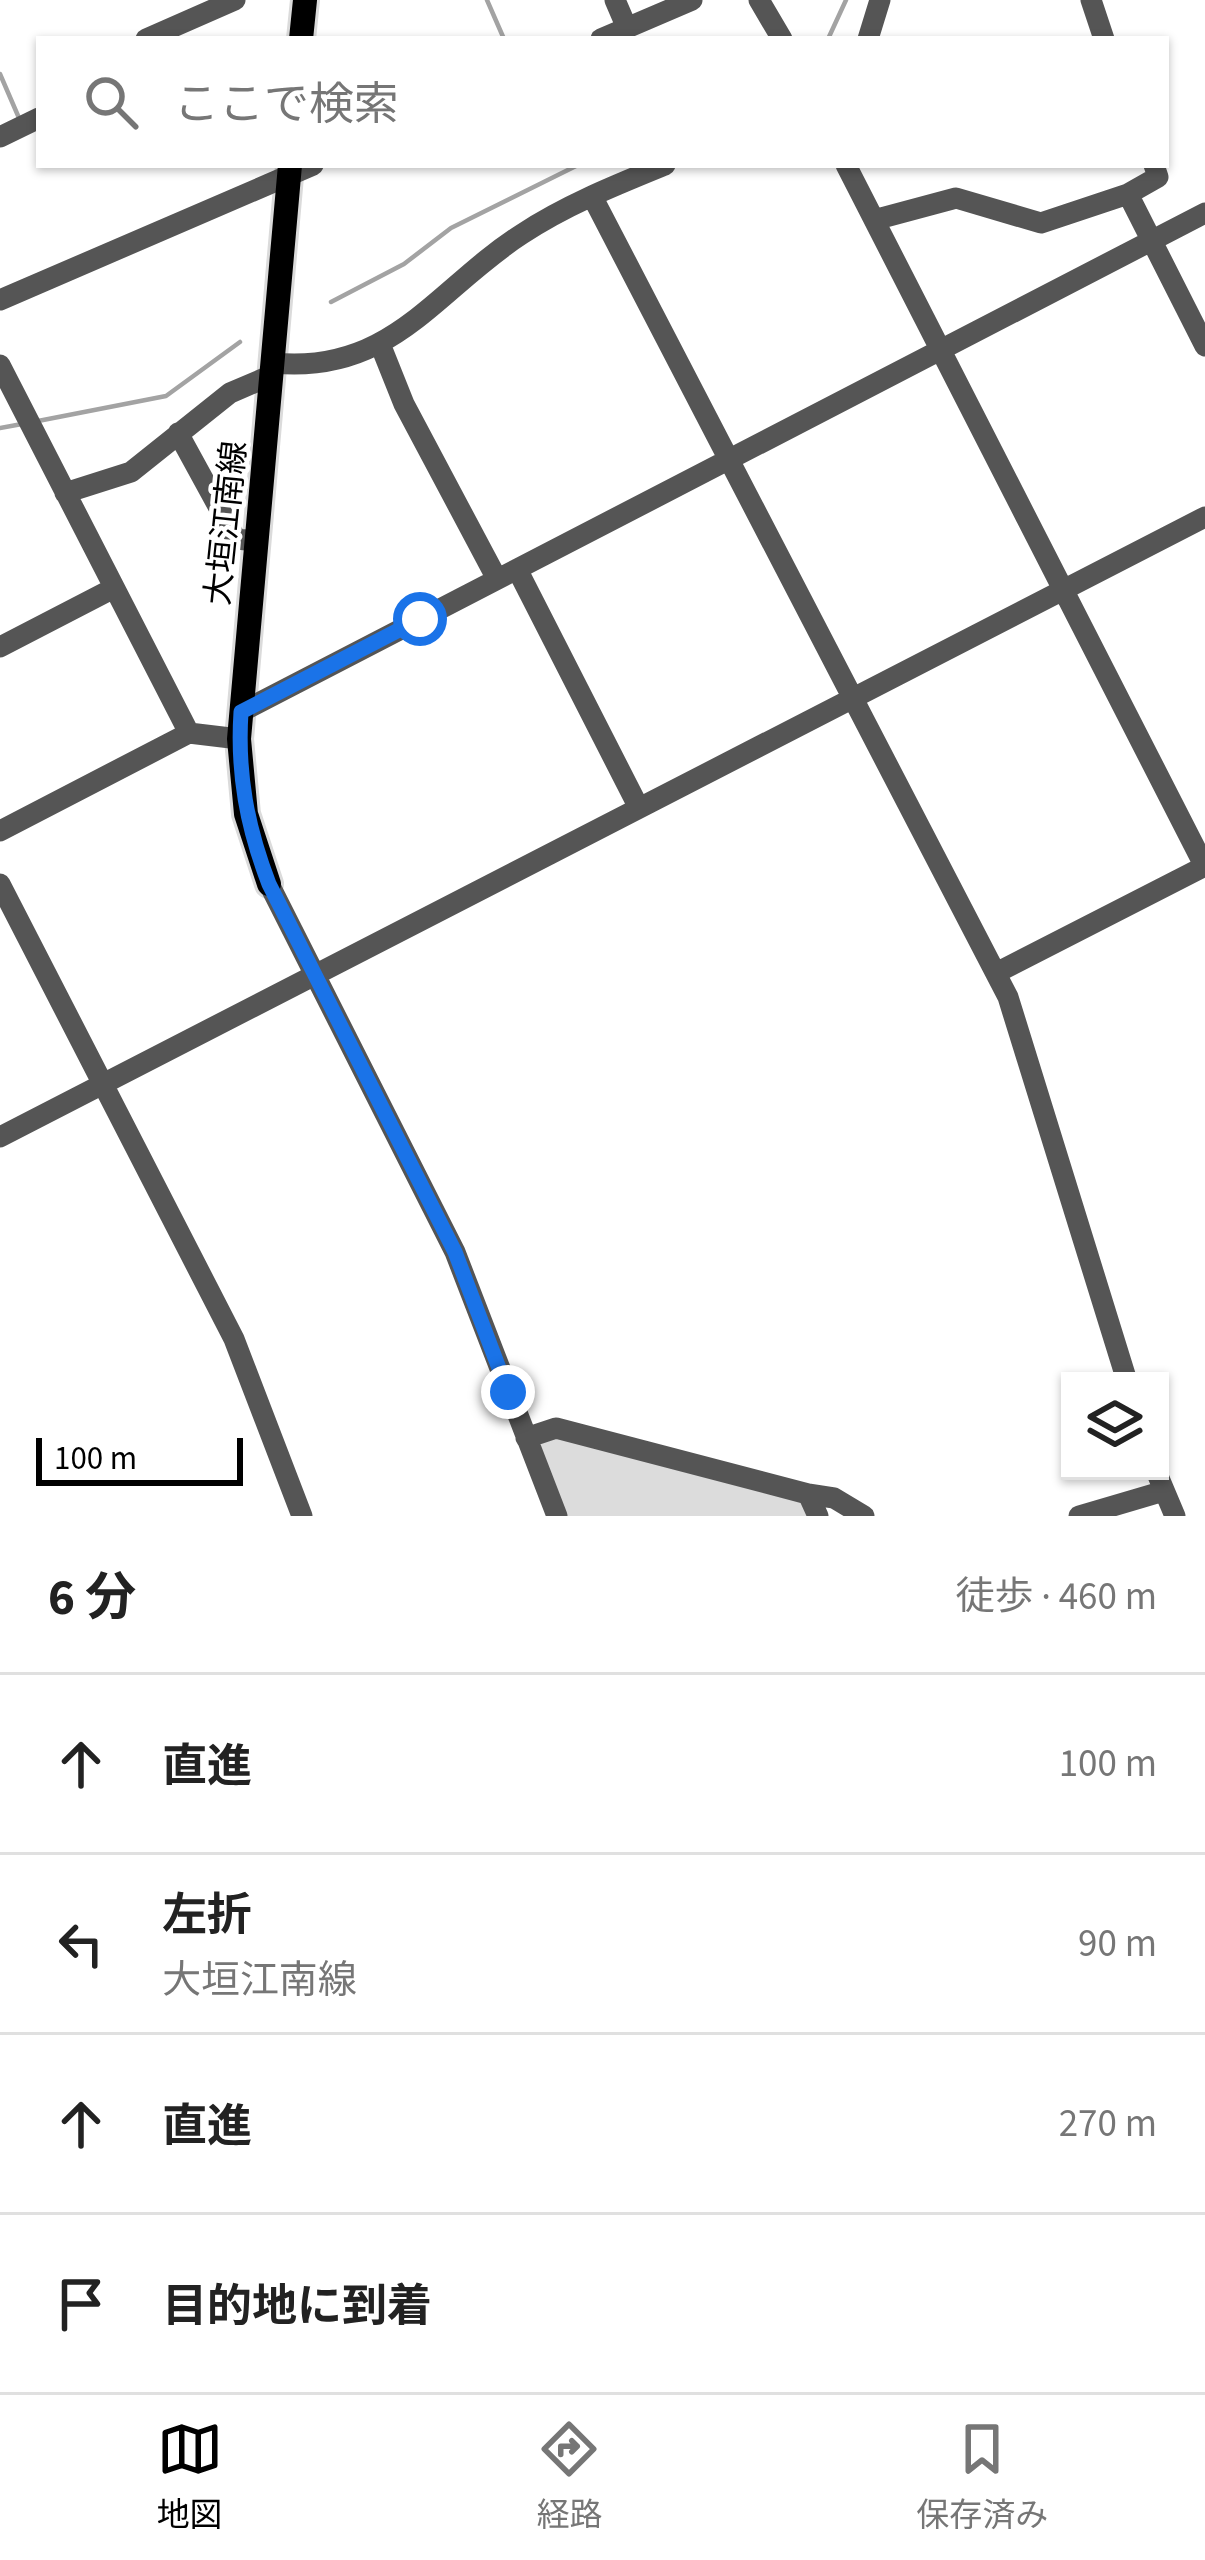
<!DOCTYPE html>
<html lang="ja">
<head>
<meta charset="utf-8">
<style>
  :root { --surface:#fff; --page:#f2f2f2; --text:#222; --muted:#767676; --line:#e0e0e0; --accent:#000 }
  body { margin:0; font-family:"Source Sans 3","Noto Sans JP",sans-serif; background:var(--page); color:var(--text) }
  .controls { position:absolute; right:36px; bottom:36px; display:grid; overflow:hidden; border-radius:0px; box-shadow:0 3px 9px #0004 }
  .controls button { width:108px; height:108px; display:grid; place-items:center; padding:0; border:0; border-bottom:3px solid var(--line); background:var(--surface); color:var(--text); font:60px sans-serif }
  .scale { position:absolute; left:36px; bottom:30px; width:207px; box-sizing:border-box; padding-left:12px; border:6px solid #000; border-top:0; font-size:33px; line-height:42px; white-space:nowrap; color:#000; -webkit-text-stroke:9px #fff; paint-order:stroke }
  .stop { position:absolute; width:36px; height:36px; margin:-27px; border:9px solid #1a73e8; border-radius:50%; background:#fff }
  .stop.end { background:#1a73e8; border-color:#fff; box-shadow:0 3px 12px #0008 }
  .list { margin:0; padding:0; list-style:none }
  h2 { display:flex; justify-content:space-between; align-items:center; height:156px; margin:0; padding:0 48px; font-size:51px }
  h2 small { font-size:39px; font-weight:400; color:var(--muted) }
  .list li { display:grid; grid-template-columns:78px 1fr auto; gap:36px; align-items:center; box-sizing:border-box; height:180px; padding:0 48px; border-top:3px solid var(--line) }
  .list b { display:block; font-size:45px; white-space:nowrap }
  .list p { margin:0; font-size:39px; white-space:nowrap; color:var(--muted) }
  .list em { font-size:39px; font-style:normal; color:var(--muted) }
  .icon { flex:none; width:66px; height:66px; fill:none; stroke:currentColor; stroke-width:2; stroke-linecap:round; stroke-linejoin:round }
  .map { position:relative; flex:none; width:1205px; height:1516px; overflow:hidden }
  .search { position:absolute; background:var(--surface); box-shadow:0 3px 9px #0004; left:36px; right:36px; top:36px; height:132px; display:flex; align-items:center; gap:30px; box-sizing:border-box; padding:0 42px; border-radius:0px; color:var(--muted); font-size:45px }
  .sheet { height:876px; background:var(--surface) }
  nav { display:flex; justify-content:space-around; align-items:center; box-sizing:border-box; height:168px; border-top:3px solid var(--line); background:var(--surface); font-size:33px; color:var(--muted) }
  nav a { display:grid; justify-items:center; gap:6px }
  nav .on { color:var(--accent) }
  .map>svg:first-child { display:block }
  .green { fill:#dcdcdc }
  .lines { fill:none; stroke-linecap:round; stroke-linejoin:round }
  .stream { stroke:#a3a3a3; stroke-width:4.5 }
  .major-casing { stroke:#dbdbdb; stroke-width:30 }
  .minor { stroke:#555; stroke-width:21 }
  .major { stroke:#000; stroke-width:24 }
  .route { stroke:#1a73e8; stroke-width:15 }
  .labels { text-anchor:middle; stroke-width:9; stroke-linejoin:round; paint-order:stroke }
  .street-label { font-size:33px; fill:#000; stroke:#fff }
</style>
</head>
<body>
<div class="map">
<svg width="1205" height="1516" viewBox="0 0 1205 1516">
  <rect width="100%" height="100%" fill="#fff"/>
  <path class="green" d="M556,1434L807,1502L813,1516H565L536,1447Z"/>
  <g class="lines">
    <path class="stream" d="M487,0L504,39
      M828,39L846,0
      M0,74L19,118
      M331,302L404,264L451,228L578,165
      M38,421L166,396L240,342
      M0,428L22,424"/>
    <g class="major-casing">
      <path id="major" d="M301,39L305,0
        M269,884L246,814L239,739L290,165"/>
    </g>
    <path class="minor" d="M615,0L627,28
      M759,0L782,39
      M1091,0L1104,39
      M146,39L235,0
      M601,39L692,0
      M868,39L880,0
      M0,137L39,118
      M846,165L1205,867
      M1128,194L1205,346
      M592,196L1008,997L1127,1381
      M874,220L956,198L1041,223L1128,194L1158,177L1154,165
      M0,300L313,165
      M380,344L404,404L497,579
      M273,363C392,375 436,289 522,234C566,205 616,185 665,165
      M0,365L189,733
      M178,433L236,539L257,541
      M65,493L131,472L230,393L272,375
      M517,569L639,808
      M0,647L114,588
      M241,712L1205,213
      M0,831L189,733L239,739
      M0,884L234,1339L302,1516
      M269,884L455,1252L557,1516
      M996,973L1205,866
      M0,1137L1205,517
      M526,1438L556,1428L808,1494L818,1516
      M1156,1471L1175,1516
      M808,1494L834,1498L864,1516
      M1079,1516L1164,1491"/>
    <use href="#major" class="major"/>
  </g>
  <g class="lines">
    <path class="route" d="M420,619L241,712C237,773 247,827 269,884L455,1252L508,1392"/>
  </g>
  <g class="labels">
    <g class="street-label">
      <text transform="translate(225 523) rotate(-84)" y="12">大垣江南線</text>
    </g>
  </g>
</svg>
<div class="controls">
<button><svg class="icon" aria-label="layers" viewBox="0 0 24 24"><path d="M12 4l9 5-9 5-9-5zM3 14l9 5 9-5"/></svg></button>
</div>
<div class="scale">100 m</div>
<div class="stop" style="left:420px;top:619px"></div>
<div class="stop end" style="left:508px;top:1392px"></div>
<div class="search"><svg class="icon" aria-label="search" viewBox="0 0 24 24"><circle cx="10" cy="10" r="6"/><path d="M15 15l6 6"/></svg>ここで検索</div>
</div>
<section class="sheet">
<h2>6 分<small>徒歩 · 460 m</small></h2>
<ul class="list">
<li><svg class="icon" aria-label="ahead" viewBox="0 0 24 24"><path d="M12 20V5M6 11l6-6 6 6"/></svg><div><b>直進</b></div><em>100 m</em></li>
<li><svg class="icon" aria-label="left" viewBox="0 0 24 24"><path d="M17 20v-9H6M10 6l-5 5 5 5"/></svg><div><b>左折</b><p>大垣江南線</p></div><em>90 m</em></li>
<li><svg class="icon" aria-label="ahead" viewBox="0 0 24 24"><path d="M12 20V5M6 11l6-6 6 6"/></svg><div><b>直進</b></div><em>270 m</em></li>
<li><svg class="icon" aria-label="arrive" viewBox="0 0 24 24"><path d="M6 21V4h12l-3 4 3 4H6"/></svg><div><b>目的地に到着</b></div></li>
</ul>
</section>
<nav>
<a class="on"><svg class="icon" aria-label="map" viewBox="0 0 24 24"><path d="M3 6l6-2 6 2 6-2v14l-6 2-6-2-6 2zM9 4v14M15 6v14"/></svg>地図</a>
<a><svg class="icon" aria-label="directions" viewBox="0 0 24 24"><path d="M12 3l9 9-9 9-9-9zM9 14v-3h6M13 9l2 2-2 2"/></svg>経路</a>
<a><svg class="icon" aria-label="saved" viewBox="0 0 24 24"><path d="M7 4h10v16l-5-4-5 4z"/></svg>保存済み</a>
</nav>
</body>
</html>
